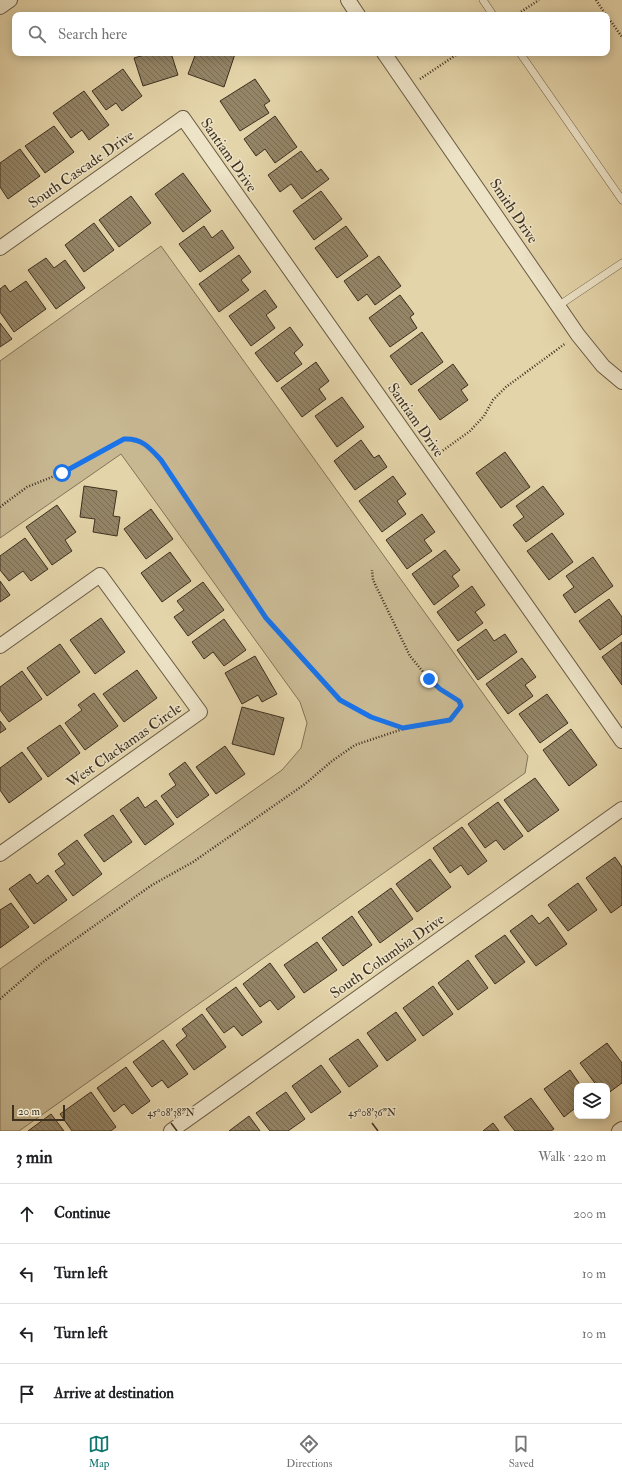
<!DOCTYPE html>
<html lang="en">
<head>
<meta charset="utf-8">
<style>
  :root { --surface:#fff; --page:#f2f2f2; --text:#202124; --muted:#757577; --line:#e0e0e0; --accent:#0f766e }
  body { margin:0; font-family:"IM FELL Double Pica",serif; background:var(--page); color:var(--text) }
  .controls { position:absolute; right:12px; bottom:12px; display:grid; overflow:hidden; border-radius:8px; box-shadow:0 2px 10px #0003 }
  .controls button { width:36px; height:36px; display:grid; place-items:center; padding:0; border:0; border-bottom:1px solid var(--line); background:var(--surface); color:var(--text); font:20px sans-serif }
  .scale { position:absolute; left:12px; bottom:10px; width:53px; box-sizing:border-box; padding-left:4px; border:2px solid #3e301f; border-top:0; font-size:11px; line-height:14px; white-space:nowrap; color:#3e301f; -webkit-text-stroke:3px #ede3c7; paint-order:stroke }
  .stop { position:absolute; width:12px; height:12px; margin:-9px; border:3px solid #1a73e8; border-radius:50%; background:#fff }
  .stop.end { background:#1a73e8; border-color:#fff; box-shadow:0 1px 4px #0008 }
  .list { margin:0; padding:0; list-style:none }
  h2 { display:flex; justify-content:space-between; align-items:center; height:52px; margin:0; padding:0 16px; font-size:17px }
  h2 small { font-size:13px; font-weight:400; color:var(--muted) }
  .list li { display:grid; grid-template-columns:26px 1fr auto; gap:12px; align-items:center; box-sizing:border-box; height:60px; padding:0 16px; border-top:1px solid var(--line) }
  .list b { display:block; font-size:15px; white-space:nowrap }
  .list em { font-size:13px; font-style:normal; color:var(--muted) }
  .icon { flex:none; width:22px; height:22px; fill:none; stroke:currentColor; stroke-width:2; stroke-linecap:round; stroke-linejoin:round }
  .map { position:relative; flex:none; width:622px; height:1131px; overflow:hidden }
  .search { position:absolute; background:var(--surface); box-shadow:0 2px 10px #0003; left:12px; right:12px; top:12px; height:44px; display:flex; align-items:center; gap:10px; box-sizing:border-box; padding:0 14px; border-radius:8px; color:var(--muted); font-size:15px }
  .sheet { height:292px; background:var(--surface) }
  nav { display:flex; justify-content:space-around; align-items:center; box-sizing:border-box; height:56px; border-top:1px solid var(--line); background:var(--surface); font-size:11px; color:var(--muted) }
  nav a { display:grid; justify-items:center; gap:2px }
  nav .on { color:var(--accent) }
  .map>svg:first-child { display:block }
  .green { fill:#c8b892; stroke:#837458 }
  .building { fill:url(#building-back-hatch); stroke:#3e301f }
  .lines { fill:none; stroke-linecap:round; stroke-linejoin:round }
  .service-casing { stroke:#685942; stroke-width:8 }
  .minor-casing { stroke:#685942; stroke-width:16 }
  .path { stroke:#3e301f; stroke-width:2.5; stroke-dasharray:1 2; stroke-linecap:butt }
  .service { stroke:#ede3c7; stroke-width:7 }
  .minor { stroke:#ede3c7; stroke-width:14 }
  .route { stroke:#1a73e8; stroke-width:5 }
  .ticks { fill:none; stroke:#3e301f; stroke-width:1.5 }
  .labels { text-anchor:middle; stroke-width:3; stroke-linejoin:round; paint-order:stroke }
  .street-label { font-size:15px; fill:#3e301f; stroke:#ede3c7 }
  .ticks-label { font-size:10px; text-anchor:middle; fill:#3e301f; stroke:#ede3c7; stroke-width:3; stroke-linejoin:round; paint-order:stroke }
</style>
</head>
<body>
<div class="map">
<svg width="622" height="1131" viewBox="0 0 622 1131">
  <defs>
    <pattern id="building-back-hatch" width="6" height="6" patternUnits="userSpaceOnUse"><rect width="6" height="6" fill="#948567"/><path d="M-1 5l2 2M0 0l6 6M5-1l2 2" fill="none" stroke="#7a6d54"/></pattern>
  </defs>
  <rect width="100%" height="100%" fill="#e4d4a9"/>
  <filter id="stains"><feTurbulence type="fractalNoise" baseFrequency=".005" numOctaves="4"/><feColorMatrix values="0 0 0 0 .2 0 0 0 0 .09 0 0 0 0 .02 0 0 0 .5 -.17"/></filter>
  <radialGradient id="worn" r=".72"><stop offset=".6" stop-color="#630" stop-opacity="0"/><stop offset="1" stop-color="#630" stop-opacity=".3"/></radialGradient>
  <path class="green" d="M161,246L528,756L525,773L19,1131H0V969L282,770L301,748L307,723L300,702L121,454L0,538V361Z"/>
  <path class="building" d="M151,53H171L178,75L143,86L134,58Z
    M196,53L235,54L224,87L188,74Z
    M123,69L142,96L122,111L116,103L106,110L92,91Z
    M255,79L270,101L264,105L269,113L240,131L220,101Z
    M84,91L109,125L89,140L82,130L71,138L53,113Z
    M275,116L297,147L275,163L265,149L256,156L244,139Z
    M54,126L74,152L45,173L25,146Z
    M20,149L40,176L8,199L0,187V163Z
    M301,151L317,172L321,169L329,179L302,199L291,184L280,192L268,175Z
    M183,173L211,211L183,232L155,194Z
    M321,191L342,219L314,240L293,211Z
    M131,196L151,223L119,247L99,220Z
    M94,223L114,250L84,272L65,245Z
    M204,226L212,238L222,230L234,248L200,272L179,244Z
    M346,226L368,256L337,278L315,248Z
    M239,255L251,272L241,280L249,290L219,312L199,284Z
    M379,256L401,286L375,305L367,294L358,301L344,281Z
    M46,258L54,268L65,260L85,288L56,309L28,270Z
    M26,281L46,309L14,332L0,312V289L5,285L10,292Z
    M265,290L277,307L266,315L275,328L251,346L229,316Z
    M400,295L414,314L410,317L417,328L390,347L369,318Z
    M0,323L12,339L0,347Z
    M290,327L303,345L294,353L302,364L277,382L255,353Z
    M422,332L443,362L411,385L390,356Z
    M316,362L329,381L319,389L326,399L302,417L281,388Z
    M453,364L468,385L461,390L468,400L440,420L418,390Z
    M342,397L364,427L337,447L315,416Z
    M361,440L374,458L379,455L387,467L355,490L334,461Z
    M505,452L530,487L501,508L476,473Z
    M393,476L406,494L397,501L406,514L382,532L359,501Z
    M84,486L117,491L113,516L120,517L117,536L93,532L95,519L80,517Z
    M543,486L564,514L526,542L513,525L524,517L516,506Z
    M57,505L76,532L65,540L72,551L52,565L26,527Z
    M151,509L173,539L146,559L124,529Z
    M422,514L435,532L424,540L432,551L407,569L386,540Z
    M552,533L573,562L549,580L527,551Z
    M25,538L48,569L31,581L23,571L9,581L0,570V556Z
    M445,550L460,570L452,576L459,586L434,605L412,574Z
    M170,552L191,581L162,602L141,573Z
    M593,557L613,586L575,613L563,595L574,587L566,576Z
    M0,581L10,595L0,602Z
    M203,582L224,610L188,636L174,617L184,610L177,601Z
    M472,586L485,605L475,612L483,623L458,641L437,612Z
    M609,599L622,617V634L600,650L579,621Z
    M101,618L125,652L95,674L70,640Z
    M224,619L246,650L224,666L213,652L204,659L192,642Z
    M486,629L494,641L505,634L517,652L478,680L457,650Z
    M622,642V685L602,657Z
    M60,644L80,672L47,696L27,668Z
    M255,656L277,694L262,702L258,695L242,704L225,673Z
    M522,658L536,677L525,685L533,696L508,714L486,684Z
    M137,670L157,698L124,722L103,694Z
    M22,671L42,699L9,722L0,710V687Z
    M94,693L118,726L85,750L65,723L82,710L78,705Z
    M547,694L568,723L540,743L519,714Z
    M242,707L284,718L274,755L232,744Z
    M0,721L6,729L0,733Z
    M60,725L80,753L48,777L27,748Z
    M571,729L597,765L569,786L543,750Z
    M225,746L245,774L216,794L196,767Z
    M22,752L42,779L9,803L0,790V768Z
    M185,762L209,795L177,818L161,796L176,785L169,774Z
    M535,778L559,810L528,832L504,800Z
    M138,797L145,808L156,800L174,824L145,845L120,810Z
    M498,802L523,836L504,850L496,840L485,848L468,824Z
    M113,815L132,842L104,862L84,835Z
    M462,827L487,861L468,875L461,865L450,873L433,848Z
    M77,840L102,874L73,896L55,871L65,864L58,854Z
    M615,857L622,867V905L611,913L586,878Z
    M430,859L451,887L417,912L396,884Z
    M30,874L37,884L48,875L67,900L34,924L9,889Z
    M578,883L597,910L568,931L548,905Z
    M391,888L413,919L380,943L358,912Z
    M11,903L29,927L0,948V910Z
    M532,915L539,924L548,917L567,944L536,966L510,931Z
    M352,916L372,945L343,966L322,938Z
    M505,935L525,962L495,984L475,956Z
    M317,942L337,970L304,993L284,965Z
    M468,960L488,988L458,1010L438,983Z
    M270,963L295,997L278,1010L270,1000L260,1007L243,984Z
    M433,986L453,1014L423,1036L403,1008Z
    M236,987L262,1022L242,1036L234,1026L224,1033L206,1009Z
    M396,1012L416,1040L387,1061L367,1033Z
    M202,1014L226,1047L194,1070L176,1045L187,1036L182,1029Z
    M358,1039L378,1066L349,1087L329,1059Z
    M163,1040L188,1074L168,1088L162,1080L152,1087L133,1062Z
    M607,1043L622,1063V1083L607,1094V1086H597L580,1063Z
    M321,1065L341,1092L311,1113L292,1086Z
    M126,1067L150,1101L132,1114L124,1104L114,1112L97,1088Z
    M570,1070L581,1086H577V1113L574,1109L564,1117L544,1089Z
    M91,1092L116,1127L111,1131H72L60,1114Z
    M286,1092L305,1119L288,1131H270L256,1113Z
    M531,1098L554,1129L551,1131H515L504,1117Z
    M51,1114L64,1131H28Z
    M249,1116L260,1131H229Z
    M493,1123L499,1131H483Z"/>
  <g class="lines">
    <g class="service-casing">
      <path id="service" d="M483,0L493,15
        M520,53L622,200
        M558,306L622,263"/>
    </g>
    <g class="minor-casing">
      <path id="minor" d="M348,0L358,15
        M0,7L10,0
        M384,53L578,335L603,366L622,382
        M0,248L183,118L622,741
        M0,646L100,575L200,712L0,854
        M171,1131L622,809
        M619,1131L622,1129"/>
    </g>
    <path class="path" d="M596,0L606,15
      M516,15L539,0
      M607,16L622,37
      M420,79L459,53
      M438,454L470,431L484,416L493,400L506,387L566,343
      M0,507L27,487L62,473L124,439C142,438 150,448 161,460L266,618L293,649L340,700L371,717L403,728
      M0,999L43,962L152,885L193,862L305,784L332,761L355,745L406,728L450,720L461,706L459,701L440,689L429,679L410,656L373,580L372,570"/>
    <use href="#service" class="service"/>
    <use href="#minor" class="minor"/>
  </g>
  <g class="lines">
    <path class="route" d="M62,473L124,439C142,438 150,448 161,460L266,618L340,700L371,717L403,728L450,720L461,706L459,701L440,689L429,679"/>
  </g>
  <path class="ticks" d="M171,1123L177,1131M372,1123L378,1131"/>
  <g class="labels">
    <g class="street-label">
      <text transform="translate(229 155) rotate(55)" y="5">Santiam Drive</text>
      <text transform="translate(81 169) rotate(-35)" y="5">South Cascade Drive</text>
      <text transform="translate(514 211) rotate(56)" y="5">Smith Drive</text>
      <text transform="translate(416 420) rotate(55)" y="5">Santiam Drive</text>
      <text transform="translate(124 745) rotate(-35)" y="5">West Clackamas Circle</text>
      <text transform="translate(387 956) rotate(-35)" y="5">South Columbia Drive</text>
    </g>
  </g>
  <g class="ticks-label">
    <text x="171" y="1116">45°08'38"N</text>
    <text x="372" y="1116">45°08'36"N</text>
  </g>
  <rect width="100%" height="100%" filter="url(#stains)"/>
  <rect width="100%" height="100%" fill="url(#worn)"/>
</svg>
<div class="controls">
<button><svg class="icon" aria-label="layers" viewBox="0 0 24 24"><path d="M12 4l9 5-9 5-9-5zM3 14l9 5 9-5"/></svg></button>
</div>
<div class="scale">20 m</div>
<div class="stop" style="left:62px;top:473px"></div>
<div class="stop end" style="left:429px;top:679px"></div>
<div class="search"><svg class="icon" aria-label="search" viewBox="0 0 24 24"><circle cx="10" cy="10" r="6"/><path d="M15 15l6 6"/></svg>Search here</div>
</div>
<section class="sheet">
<h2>3 min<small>Walk · 220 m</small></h2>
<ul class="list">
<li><svg class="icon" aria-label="ahead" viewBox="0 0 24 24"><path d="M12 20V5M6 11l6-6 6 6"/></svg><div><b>Continue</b></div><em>200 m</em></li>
<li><svg class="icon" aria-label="left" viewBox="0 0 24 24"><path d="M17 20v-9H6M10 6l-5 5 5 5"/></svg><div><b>Turn left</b></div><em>10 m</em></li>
<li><svg class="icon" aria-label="left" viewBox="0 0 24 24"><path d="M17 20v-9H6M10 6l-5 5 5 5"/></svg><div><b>Turn left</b></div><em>10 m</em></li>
<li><svg class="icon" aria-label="arrive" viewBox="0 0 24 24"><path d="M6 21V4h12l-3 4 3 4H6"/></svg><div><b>Arrive at destination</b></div></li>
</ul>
</section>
<nav>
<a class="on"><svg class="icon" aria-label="map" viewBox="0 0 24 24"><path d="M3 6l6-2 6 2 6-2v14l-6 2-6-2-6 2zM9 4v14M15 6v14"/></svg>Map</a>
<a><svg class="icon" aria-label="directions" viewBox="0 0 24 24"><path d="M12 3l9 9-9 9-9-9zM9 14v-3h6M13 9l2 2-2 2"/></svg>Directions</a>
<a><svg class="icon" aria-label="saved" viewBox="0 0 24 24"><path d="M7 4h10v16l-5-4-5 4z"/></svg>Saved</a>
</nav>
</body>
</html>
